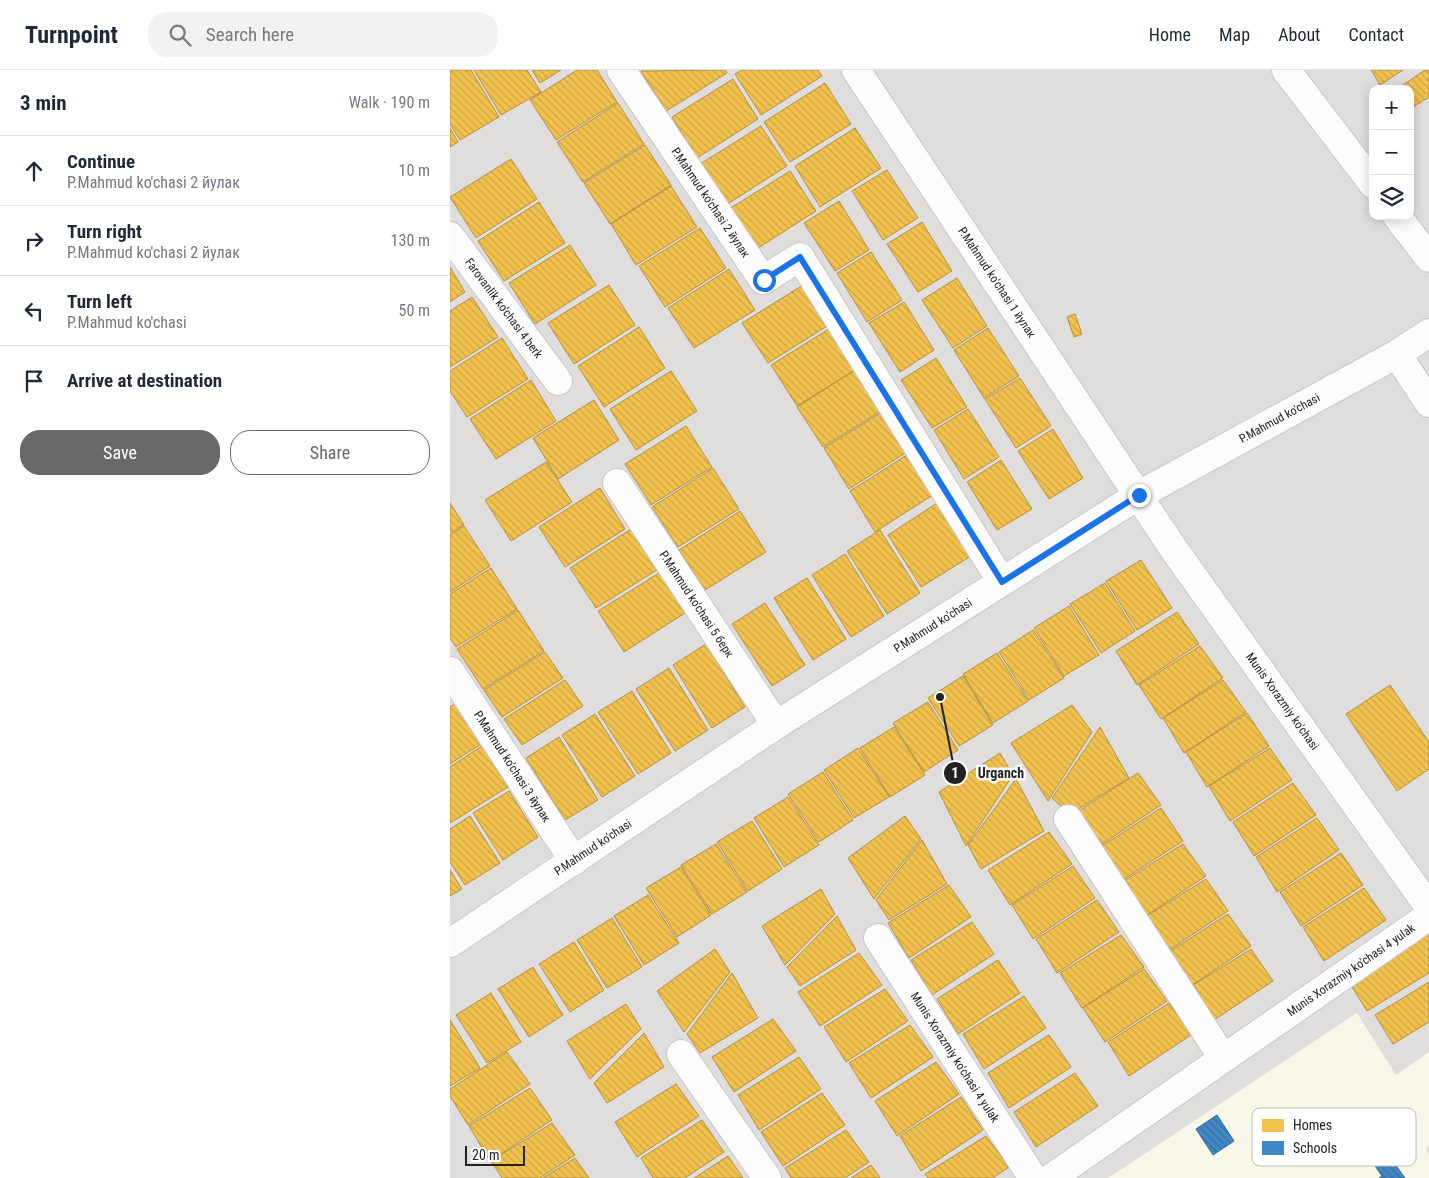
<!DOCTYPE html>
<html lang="en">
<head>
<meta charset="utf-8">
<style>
  :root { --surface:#fff; --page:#f2f2f3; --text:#1f2937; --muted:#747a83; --line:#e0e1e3; --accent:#6a6968 }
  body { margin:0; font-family:"Roboto Condensed",sans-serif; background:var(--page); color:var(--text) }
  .controls { position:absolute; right:15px; top:15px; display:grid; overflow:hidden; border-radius:10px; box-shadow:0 2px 12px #0003 }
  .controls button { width:45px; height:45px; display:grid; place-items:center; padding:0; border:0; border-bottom:1px solid var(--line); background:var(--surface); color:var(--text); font:25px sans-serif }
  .scale { position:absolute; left:15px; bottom:12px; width:60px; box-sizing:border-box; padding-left:5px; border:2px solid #222; border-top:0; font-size:14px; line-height:18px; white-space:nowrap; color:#222; -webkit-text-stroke:4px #fff; paint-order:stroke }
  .stop { position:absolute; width:15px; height:15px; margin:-11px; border:4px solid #1a73e8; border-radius:50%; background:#fff }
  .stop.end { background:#1a73e8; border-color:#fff; box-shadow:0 1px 5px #0008 }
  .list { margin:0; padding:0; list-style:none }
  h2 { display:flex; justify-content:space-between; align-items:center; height:65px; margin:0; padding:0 20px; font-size:21px }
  h2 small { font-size:16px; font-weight:400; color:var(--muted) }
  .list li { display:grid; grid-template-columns:32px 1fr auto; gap:15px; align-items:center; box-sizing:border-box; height:70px; padding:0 20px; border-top:1px solid var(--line) }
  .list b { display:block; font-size:19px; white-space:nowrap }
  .list p { margin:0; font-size:16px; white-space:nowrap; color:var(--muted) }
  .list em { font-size:16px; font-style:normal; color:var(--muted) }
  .actions { display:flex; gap:10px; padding:15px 20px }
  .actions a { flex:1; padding:11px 0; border:1px solid var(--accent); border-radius:20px; text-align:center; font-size:18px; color:var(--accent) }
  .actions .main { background:var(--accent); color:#fff }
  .icon { flex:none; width:28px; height:28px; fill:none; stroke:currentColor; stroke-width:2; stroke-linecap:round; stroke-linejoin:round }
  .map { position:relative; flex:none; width:979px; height:1108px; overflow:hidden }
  header { display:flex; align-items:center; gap:30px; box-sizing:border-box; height:70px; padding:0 25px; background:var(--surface); border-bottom:1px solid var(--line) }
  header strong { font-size:24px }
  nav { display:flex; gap:28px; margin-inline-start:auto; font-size:18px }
  .search { width:350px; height:45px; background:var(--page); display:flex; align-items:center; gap:12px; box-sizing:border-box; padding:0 18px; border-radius:20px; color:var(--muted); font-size:19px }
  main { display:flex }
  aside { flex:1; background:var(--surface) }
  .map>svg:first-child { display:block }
  .residential { fill:#dfdedc; fill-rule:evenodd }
  .education { fill:#f8f7e8 }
  .homes { fill:url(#homes-back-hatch); stroke:#b49141 }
  .schools { fill:url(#schools-back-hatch); stroke:#366994 }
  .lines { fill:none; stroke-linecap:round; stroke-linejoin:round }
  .minor-casing { stroke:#c9c8c7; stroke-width:30 }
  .minor { stroke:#fdfcfc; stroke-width:28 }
  .route { stroke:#1a73e8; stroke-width:6 }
  .labels { text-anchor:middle; stroke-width:5; stroke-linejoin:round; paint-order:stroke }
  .street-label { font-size:12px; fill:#222; stroke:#fff }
  .key { fill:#fff; stroke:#bdbdbd; stroke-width:1 }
  .key-label { font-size:14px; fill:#222 }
  .leader { fill:none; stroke:#222; stroke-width:2 }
  .callout-dot { fill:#222; stroke:#fff; stroke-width:2 }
  .mark-label { font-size:15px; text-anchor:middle; font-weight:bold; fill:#fff }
  .callout-label { font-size:14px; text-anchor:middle; font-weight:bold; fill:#222; stroke:#fff; stroke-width:5; stroke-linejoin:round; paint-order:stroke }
</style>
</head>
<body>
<header>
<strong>Turnpoint</strong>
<div class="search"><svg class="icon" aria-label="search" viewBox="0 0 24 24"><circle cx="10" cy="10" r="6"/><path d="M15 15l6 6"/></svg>Search here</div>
<nav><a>Home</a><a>Map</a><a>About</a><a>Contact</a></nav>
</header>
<main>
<aside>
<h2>3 min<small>Walk · 190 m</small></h2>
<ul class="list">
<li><svg class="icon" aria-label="ahead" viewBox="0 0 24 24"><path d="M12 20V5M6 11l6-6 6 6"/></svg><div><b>Continue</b><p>P.Mahmud ko'chasi 2 йулак</p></div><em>10 m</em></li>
<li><svg class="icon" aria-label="right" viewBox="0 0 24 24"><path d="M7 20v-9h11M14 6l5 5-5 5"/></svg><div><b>Turn right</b><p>P.Mahmud ko'chasi 2 йулак</p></div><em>130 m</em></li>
<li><svg class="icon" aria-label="left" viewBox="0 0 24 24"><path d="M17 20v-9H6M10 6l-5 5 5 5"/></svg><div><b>Turn left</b><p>P.Mahmud ko'chasi</p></div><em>50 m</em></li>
<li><svg class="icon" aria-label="arrive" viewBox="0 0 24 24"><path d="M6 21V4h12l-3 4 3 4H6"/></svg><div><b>Arrive at destination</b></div></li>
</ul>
<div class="actions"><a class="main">Save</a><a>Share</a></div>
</aside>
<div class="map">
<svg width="979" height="1108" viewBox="0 0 979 1108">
  <defs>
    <pattern id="homes-back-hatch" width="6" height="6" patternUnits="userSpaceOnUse" patternTransform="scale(1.25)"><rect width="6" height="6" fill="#f2c14e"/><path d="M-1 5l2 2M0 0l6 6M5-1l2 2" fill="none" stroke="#cfa644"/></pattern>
    <pattern id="schools-back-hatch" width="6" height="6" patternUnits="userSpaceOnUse" patternTransform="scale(1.25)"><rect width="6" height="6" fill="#3f88c5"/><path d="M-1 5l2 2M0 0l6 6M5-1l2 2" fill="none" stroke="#346fa0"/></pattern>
  </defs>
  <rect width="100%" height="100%" fill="#f0eeeb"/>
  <path class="residential" d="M0,0H979V1108H0ZM923,19H960V146H923Z"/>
  <path class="education" d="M907,943L946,1005L979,982V1075L976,1079L979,1085V1108H658Z"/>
  <path class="homes" d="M0,0H21L49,47L10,70L0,54Z
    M24,0H77L91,22L51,45Z
    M82,0H111L90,13Z
    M127,0H147L167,32L106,70L80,30Z
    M275,0L277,3L216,41L191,1Z
    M292,0H368L372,6L311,45L285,4Z
    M921,0H953L930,15Z
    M975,0H979V27L960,39V19H947Z
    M283,9L308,49L247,88L222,47Z
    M375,13L401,54L340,92L314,52Z
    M168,33L194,74L133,112L107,72Z
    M311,56L337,96L276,135L250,94Z
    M0,58L8,72L0,77Z
    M405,58L431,98L370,137L345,96Z
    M195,75L221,115L160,154L134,113Z
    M61,89L87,129L26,168L0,127Z
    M437,100L468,148L433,170L402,121Z
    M340,101L366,141L305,180L279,139Z
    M221,116L247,157L186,195L161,154Z
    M389,131L419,180L385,201L354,153Z
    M89,132L115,173L54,211L28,171Z
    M472,152L502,201L468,222L437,174Z
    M250,158L276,198L215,237L189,196Z
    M120,175L146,215L85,254L59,213Z
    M421,182L452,230L417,252L387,203Z
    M0,197L15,222L0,232Z
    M279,199L305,240L244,278L218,238Z
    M507,208L537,256L503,278L472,230Z
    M159,215L185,255L124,294L98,253Z
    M353,215L379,255L318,293L292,253Z
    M22,227L48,267L0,297V241Z
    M454,232L484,280L450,302L419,253Z
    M625,244L632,264L624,267L617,247Z
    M189,257L215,298L154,337L128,296Z
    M382,257L408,298L347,336L321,295Z
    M538,258L569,306L534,328L504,280Z
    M52,268L78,309L17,347L0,321V301Z
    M486,288L517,337L482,358L451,310Z
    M408,298L434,339L373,377L347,337Z
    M221,301L247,341L186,380L160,339Z
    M570,308L601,356L566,378L535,329Z
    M81,310L106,351L46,389L20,349Z
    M144,330L169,370L108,409L83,368Z
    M518,339L549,387L514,409L484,360Z
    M435,340L460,380L399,419L374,378Z
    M236,356L262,397L201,435L175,394Z
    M603,359L633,408L599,429L568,381Z
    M460,383L486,423L425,462L400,421Z
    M551,390L582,439L547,460L517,412Z
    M96,392L122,432L61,471L35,430Z
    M263,398L289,439L228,477L202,437Z
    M150,418L175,459L115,497L89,457Z
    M0,433L14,455L0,463Z
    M487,433L521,486L471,517L438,465Z
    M290,441L316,482L255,520L229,480Z
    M14,456L40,496L0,522V465Z
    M181,459L207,500L146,538L120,498Z
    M430,460L470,523L437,544L397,481Z
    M395,484L434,546L401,567L362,505Z
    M691,490L722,538L687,560L656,511Z
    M41,498L67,539L6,577L0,568V524Z
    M209,503L235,543L174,582L148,541Z
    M357,508L396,569L363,590L324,528Z
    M655,513L685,561L651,583L620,534Z
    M315,533L355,595L322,616L282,554Z
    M619,536L649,585L614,606L584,558Z
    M68,540L94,581L33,619L7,579Z
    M727,542L749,574L687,615L666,581Z
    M583,560L614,608L579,630L549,582Z
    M256,574L295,637L262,658L223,595Z
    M750,576L773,608L711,649L689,615Z
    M95,582L113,608L52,647L34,620Z
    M547,583L578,631L543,653L513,604Z
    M219,598L258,660L225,681L186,619Z
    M513,606L543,655L509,676L478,628Z
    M115,610L133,636L72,675L54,649Z
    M773,610L796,642L734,683L713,648Z
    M940,615L979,672V699L947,721L896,644Z
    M182,621L221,683L188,704L148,642Z
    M478,632L508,680L474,702L443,653Z
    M5,634L31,674L0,694V637Z
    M622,635L642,662L598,731L561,673Z
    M797,643L819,676L757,717L736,682Z
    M145,644L185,706L152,727L112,665Z
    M444,657L475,705L440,727L410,678Z
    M650,657L679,708L620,744L602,728Z
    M109,667L148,730L115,750L76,688Z
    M32,676L58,717L0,753V697Z
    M408,678L439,727L404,748L374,700Z
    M820,678L842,710L780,751L759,716Z
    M550,683L563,705L516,776L489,722Z
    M373,702L403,750L369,772L338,724Z
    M688,703L711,735L649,776L627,742Z
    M566,709L594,761L531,799L518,775Z
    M843,713L866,745L804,786L783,752Z
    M59,721L88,767L53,790L23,743Z
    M338,727L369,775L334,797L304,748Z
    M711,738L733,771L671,811L650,777Z
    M20,746L50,793L15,815L0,792V759Z
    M455,746L471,769L424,829L398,788Z
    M867,748L889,780L827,822L806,787Z
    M302,751L332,799L298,821L267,772Z
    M599,762L622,794L560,835L538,800Z
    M472,770L497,814L439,850L426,830Z
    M266,774L297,822L262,844L231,795Z
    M733,774L756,806L694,847L672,812Z
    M891,783L913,815L851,856L830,822Z
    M623,796L645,828L583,869L562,835Z
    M231,797L261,845L227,867L196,818Z
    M0,800L12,819L0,826Z
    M756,809L778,841L716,882L695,847Z
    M499,815L521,847L459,888L438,853Z
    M914,818L936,850L874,891L853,857Z
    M371,819L385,844L335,895L312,856Z
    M198,825L229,873L194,895L164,846Z
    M647,830L669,862L607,903L586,869Z
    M778,844L801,876L739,917L717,883Z
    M387,846L406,880L350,916L337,897Z
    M162,848L192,897L157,918L127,870Z
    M522,852L544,884L482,925L461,890Z
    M979,863V903L917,941L899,912Z
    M671,865L694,897L632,938L610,903Z
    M124,872L154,920L120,942L89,894Z
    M265,879L280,902L234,962L207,921Z
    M801,879L823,911L761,952L740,917Z
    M409,883L432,915L370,956L348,922Z
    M548,890L570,923L508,964L487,929Z
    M83,897L113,945L79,967L48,919Z
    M694,899L717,931L655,972L633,938Z
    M282,903L308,948L250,983L237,964Z
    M979,912V952L943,974L925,945Z
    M435,919L458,951L396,992L374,957Z
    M41,923L71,972L37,993L6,945Z
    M574,926L596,958L534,999L513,964Z
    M719,933L741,965L679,1006L658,972Z
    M176,934L191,959L140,1009L117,971Z
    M323,949L346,981L284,1022L262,987Z
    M0,950L30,998L0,1016Z
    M460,955L483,987L421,1028L399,993Z
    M194,963L214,997L157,1033L144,1013Z
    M599,965L621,997L559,1038L538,1003Z
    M57,982L80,1014L18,1055L0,1026V1019Z
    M349,987L371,1019L309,1060L288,1025Z
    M486,992L509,1024L447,1066L425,1031Z
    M625,1003L648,1036L586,1077L564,1042Z
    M226,1014L249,1046L187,1087L165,1052Z
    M80,1018L102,1050L40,1091L19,1056Z
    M372,1023L395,1055L333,1096L311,1062Z
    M511,1027L533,1060L471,1101L450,1066Z
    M252,1050L274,1082L235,1108H203L191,1088Z
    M102,1053L125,1085L90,1108H52L41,1091Z
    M396,1060L419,1092L395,1108H341L335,1098Z
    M536,1066L559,1097L543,1108H478L475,1104Z
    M278,1086L293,1108H244Z
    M125,1088L139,1108H93Z
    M421,1095L430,1108H401Z"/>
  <path class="schools" d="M767,1045L784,1071L763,1085L746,1059Z
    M938,1049L958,1079L942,1090L955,1108H929L932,1106L907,1070Z"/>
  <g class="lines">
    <g class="minor-casing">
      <g id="minor">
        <path id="s1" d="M171,0L313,210L350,187L552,512"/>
        <path id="s2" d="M406,0L723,478L979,837"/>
        <path d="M836,0L923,114"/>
        <path d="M947,146L979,188"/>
        <path id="s3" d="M0,166L108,311"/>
        <path d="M947,284L979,333"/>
        <path id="s4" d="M167,413L326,655"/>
        <path id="s5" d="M0,601L124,791"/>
        <path d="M618,749L773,988"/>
        <path id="s6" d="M428,868L583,1108"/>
        <path id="s7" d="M0,873L326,655L689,425L947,284L979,263"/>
        <path d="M231,984L317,1108"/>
        <path id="s8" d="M601,1108L979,846"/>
      </g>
    </g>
    <use href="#minor" class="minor"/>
  </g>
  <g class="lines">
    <path class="route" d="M314,210L350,187L552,512L689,425"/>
  </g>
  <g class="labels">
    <g class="street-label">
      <text dy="4" stroke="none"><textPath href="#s1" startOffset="160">P.Mahmud ko'chasi 2 йулак</textPath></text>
      <text dy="4" stroke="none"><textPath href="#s2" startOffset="255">P.Mahmud ko'chasi 1 йулак</textPath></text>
      <text dy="4" stroke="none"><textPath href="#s3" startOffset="90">Farovanlik ko'chasi 4 berk</textPath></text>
      <text dy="4" stroke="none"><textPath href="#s7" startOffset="982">P.Mahmud ko'chasi</textPath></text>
      <text dy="4" stroke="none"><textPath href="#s4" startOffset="145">P.Mahmud ko'chasi 5 берк</textPath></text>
      <text dy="4" stroke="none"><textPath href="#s7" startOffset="578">P.Mahmud ko'chasi</textPath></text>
      <text dy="4" stroke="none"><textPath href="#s2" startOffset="762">Munis Xorazmiy ko'chasi</textPath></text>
      <text dy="4" stroke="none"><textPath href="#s5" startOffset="114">P.Mahmud ko'chasi 3 йулак</textPath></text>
      <text dy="4" stroke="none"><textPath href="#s7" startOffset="172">P.Mahmud ko'chasi</textPath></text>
      <text dy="4" stroke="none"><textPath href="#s8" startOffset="365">Munis Xorazmiy ko'chasi 4 yulak</textPath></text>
      <text dy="4" stroke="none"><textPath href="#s6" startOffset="142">Munis Xorazmiy ko'chasi 4 yulak</textPath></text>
    </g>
  </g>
  <rect x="802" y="1038" width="164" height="58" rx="8" class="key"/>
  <rect x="812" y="1049" width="22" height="13" fill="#f2c14e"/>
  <rect x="812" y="1071" width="22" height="14" fill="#3f88c5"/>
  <g class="key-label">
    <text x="843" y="1060">Homes</text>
    <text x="843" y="1083">Schools</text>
  </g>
  <path class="leader" d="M490 627L505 703"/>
  <g class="callout-dot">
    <circle cx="490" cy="627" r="5"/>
    <circle cx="505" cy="703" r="12"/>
  </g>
  <g class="mark-label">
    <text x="505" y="708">1</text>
  </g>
  <g class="callout-label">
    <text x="551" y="708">Urganch</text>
  </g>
</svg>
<div class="controls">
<button>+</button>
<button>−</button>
<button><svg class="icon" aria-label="layers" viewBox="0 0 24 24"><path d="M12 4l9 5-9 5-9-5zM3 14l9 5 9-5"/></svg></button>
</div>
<div class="scale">20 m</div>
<div class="stop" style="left:314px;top:210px"></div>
<div class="stop end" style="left:689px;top:425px"></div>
</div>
</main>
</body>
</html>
